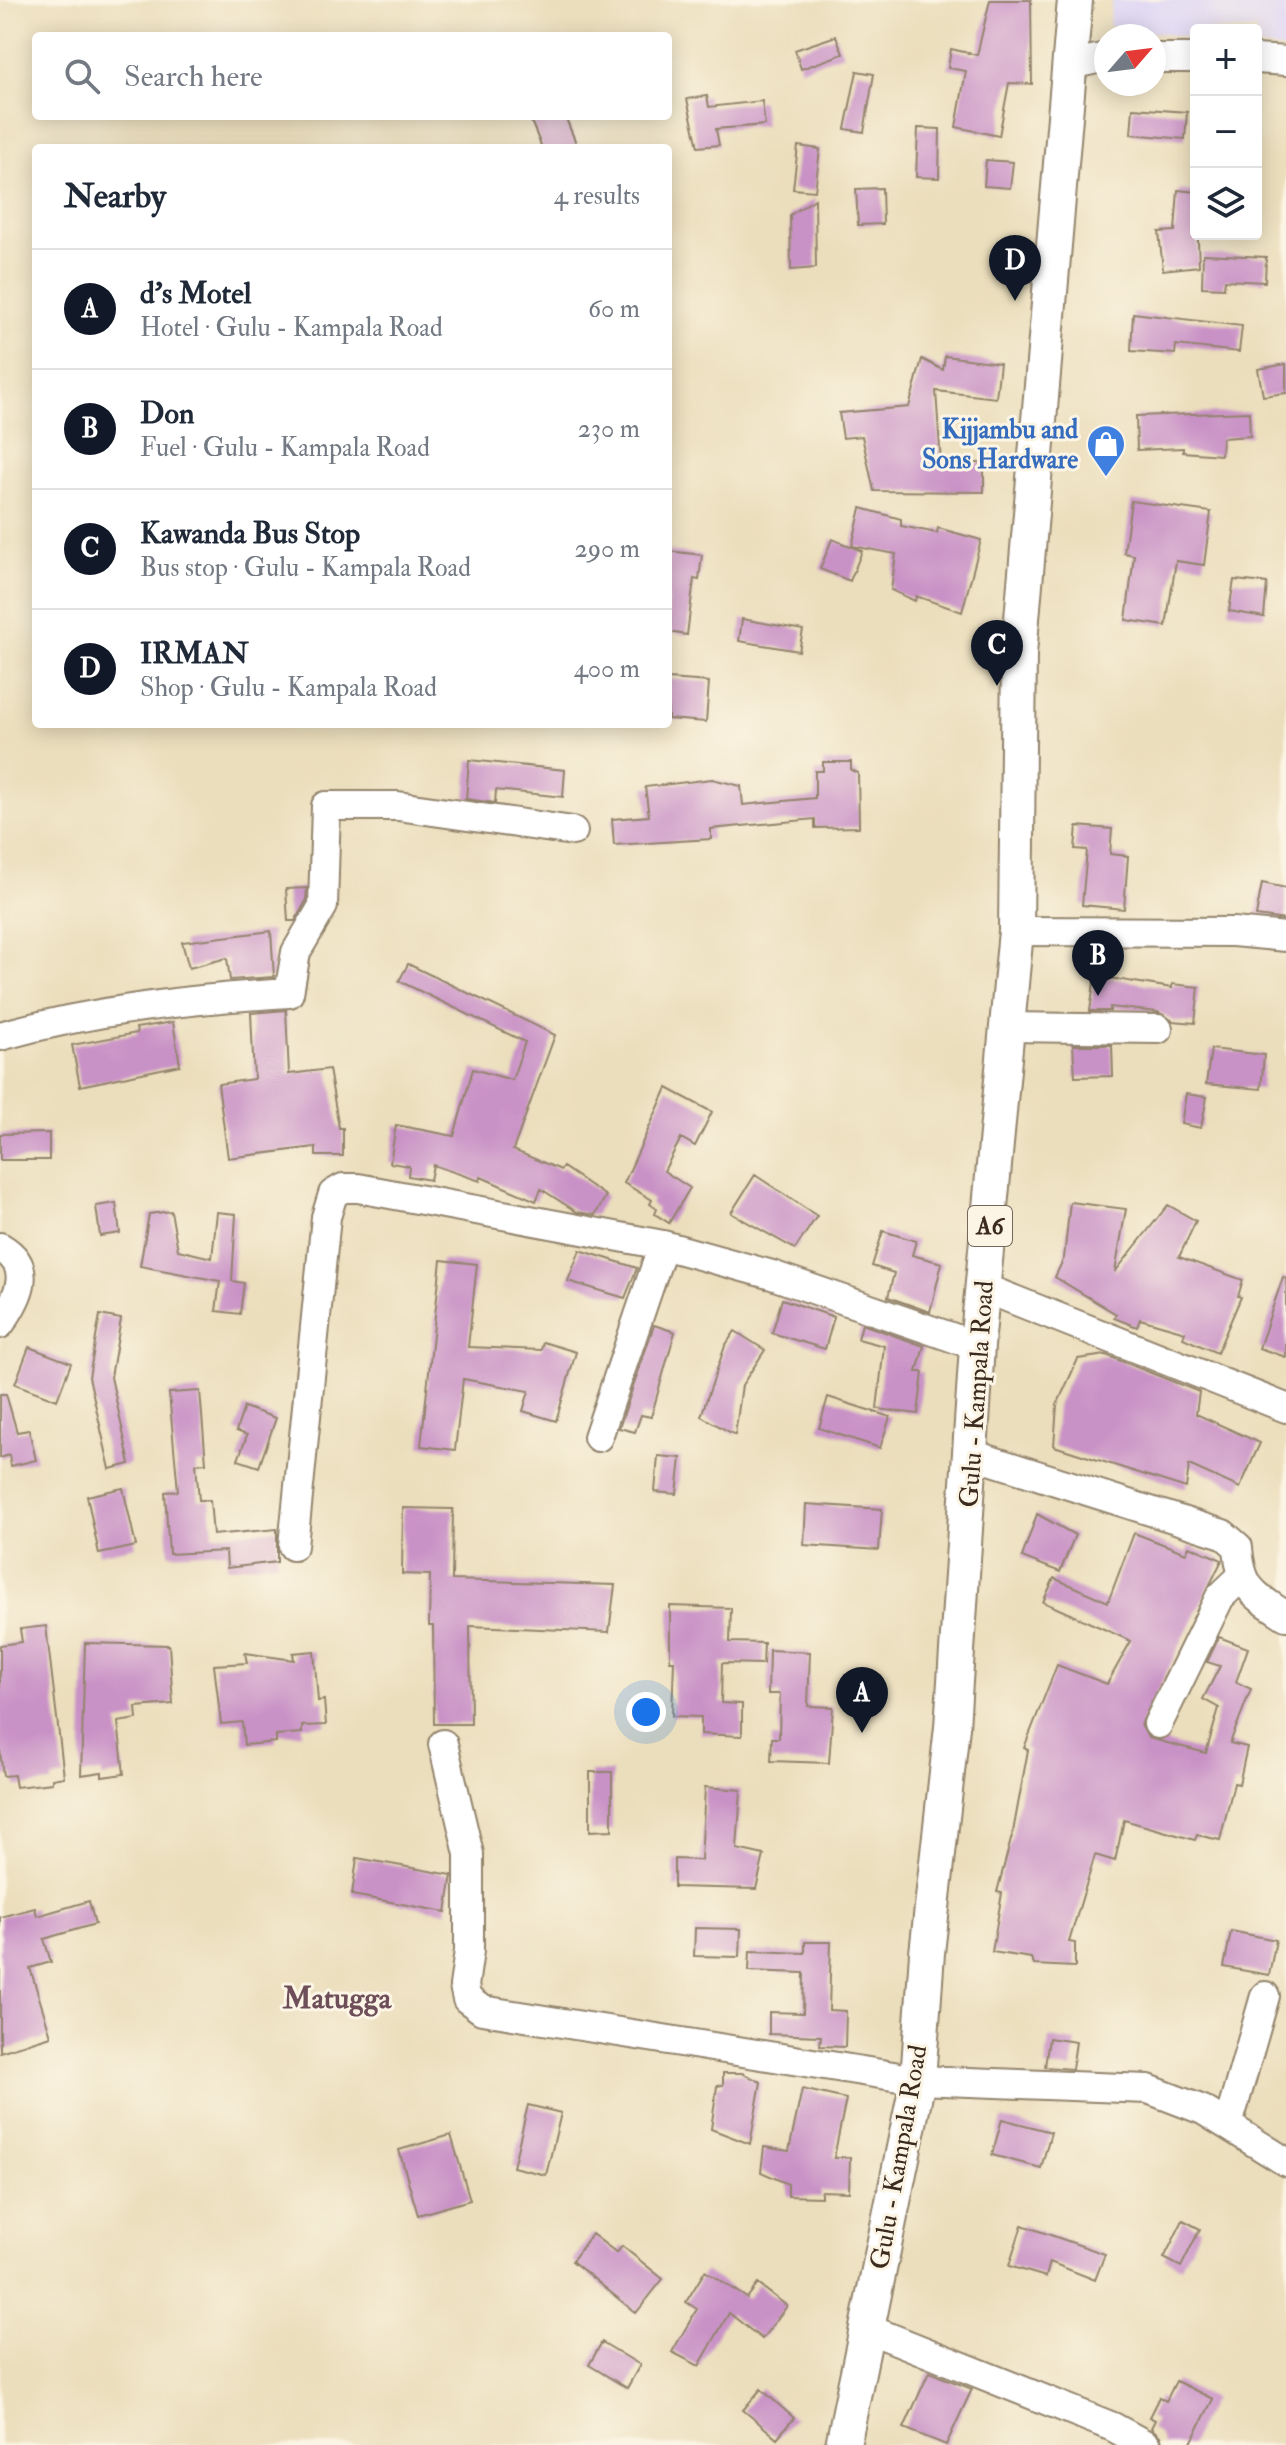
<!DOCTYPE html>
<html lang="en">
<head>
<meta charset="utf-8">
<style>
  :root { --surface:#fff; --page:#f6f6f7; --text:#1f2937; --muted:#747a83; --line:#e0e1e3; --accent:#111827 }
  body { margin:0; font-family:"IM FELL Double Pica",serif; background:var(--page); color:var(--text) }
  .controls { position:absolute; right:24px; top:24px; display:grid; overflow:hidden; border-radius:8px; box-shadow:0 4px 20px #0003 }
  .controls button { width:72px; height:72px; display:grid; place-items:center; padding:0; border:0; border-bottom:2px solid var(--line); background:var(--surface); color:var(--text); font:40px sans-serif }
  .compass { position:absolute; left:1094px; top:24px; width:72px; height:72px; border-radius:50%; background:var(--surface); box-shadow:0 4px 20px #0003; rotate:62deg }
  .you { position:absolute; left:646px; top:1712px; width:28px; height:28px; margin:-20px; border:6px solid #fff; border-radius:50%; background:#1a73e8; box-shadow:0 0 0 12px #1a73e833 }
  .badge { display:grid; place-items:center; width:52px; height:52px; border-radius:50%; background:var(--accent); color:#fff; font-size:26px; font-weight:700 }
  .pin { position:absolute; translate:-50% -66px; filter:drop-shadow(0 2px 4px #0008) }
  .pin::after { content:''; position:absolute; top:42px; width:28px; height:24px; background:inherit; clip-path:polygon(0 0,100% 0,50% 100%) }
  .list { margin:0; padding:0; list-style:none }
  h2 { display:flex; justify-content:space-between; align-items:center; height:104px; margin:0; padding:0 32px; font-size:34px }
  h2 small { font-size:26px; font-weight:400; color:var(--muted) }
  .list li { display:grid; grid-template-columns:52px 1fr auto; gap:24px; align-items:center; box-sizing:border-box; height:120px; padding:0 32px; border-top:2px solid var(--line) }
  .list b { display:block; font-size:30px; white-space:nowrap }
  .list p { margin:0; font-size:26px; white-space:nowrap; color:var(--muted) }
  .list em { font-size:26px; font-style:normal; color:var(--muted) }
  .icon { flex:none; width:44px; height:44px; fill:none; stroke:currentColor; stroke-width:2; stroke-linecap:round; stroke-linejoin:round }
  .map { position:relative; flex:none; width:1286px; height:2445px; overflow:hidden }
  .search { position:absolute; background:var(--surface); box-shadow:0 4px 20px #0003; left:32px; top:32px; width:640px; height:88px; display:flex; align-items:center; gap:20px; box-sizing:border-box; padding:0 28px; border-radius:8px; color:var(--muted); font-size:30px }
  .panel { position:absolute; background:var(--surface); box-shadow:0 4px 20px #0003; left:32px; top:144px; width:640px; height:584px; border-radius:8px }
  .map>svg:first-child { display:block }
  .built { fill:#ddd5f6 }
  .building { fill:#c992c6 }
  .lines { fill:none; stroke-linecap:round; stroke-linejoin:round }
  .minor-casing { stroke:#93846d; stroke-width:32 }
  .major-casing { stroke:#93846d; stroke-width:38 }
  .minor { stroke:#fff; stroke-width:28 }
  .major { stroke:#fff; stroke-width:34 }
  .labels { text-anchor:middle; stroke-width:6; stroke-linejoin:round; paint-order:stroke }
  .shield { fill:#fcf5e5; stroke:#75675a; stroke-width:2 }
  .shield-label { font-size:24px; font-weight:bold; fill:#3b2a1e }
  .shop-label { font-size:26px; font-weight:bold; fill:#366cbe; stroke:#fcf5e5; text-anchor:end }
  .street-label { font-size:26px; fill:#3b2a1e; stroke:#fcf5e5 }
  .quarter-label { font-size:30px; font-weight:bold; fill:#6d4e59; stroke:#fcf5e5 }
</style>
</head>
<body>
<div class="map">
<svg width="1286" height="2445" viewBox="0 0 1286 2445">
  <rect width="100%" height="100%" fill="#fcf5e5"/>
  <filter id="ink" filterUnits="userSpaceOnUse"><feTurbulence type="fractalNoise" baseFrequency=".0125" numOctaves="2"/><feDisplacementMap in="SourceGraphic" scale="16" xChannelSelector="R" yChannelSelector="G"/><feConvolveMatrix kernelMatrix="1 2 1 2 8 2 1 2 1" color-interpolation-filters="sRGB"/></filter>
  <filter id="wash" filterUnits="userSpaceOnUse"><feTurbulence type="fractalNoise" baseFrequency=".006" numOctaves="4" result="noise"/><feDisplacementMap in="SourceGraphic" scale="32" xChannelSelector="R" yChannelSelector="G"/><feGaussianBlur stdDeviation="1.8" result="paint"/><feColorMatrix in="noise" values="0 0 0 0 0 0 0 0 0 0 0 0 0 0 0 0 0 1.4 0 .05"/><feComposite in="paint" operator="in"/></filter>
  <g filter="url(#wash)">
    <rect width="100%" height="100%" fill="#ebdebc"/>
    <path class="built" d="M1112,0H1286V50L1256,46V30H1196V38L1109,26Z"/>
    <g id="blocks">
      <path class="building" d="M990,0H1031L1032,84L1009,83L999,136L956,127L966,71L948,68L951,49L977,55Z
        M836,36L843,54L801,69L795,50Z
        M857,71L874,74L864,132L845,129Z
        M707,96L709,107L762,101L765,125L716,129L719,145L698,147L687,99Z
        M1133,108L1187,112L1185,139L1131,134Z
        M529,116H565L578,148H542Z
        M918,128L940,129L939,178L916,177Z
        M798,146L820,149L815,191L793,189Z
        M986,160L1013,162L1010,188L984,186Z
        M882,188L883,224L858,225L856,189Z
        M1178,190L1196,192L1199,266L1163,270L1159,232L1175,231Z
        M815,199L816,268L791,270L790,215Z
        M1203,254L1266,257L1265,282L1225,280L1224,288L1202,287Z
        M1133,313L1242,326L1239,352L1176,345L1175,354L1131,351Z
        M945,356L1000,363L996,398L936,391L941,463H984V492L874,491L862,436L843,438L839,413L909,407L922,359L943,370Z
        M1286,364V393L1263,396L1258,369Z
        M1249,412L1250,436L1222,438L1221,455L1183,452V448L1137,450L1136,416Z
        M1131,501L1211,512L1204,565L1176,561L1166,626L1126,620L1134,555L1124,553Z
        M861,508L901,519V526L937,533L938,528L981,540L962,612L916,596L915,601L891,590L896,554L852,546Z
        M832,539L862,551L850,581L820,569Z
        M668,551L702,555L699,580L694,579L687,635L668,632Z
        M1234,580L1267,583L1264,617L1229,611Z
        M742,619L803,630L799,651L739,641Z
        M668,679L709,682L706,722L668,719Z
        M469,760L565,770L563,797L496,790L495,803L466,799Z
        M823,762H851V770L858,773L859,827L815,828V819L711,829V839L614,845L612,819L649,816L645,787L712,779L741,786L743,805L815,798V771H823Z
        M1077,826L1112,829L1110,854L1128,856L1124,909L1082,905L1087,850L1075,849Z
        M1262,883L1286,888V920L1256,916Z
        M307,888L306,901L295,921H288L286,889Z
        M271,931L274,977L230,980L227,958L189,968L182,942Z
        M1098,955H1108L1109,978L1172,988V984L1199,987L1195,1023L1173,1021L1158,1012L1110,1007V1011H1090Z
        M408,964L555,1035L513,1150L561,1170L563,1167L606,1196L595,1215L577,1212L541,1189L536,1201L481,1177L480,1181L433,1165L430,1180L408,1176L409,1166L390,1163L396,1125L454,1136L473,1069L512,1080L525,1042L399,981Z
        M286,1010L289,1074L329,1069L339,1128H343V1156H316V1147L228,1158L218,1084L254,1079L251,1013Z
        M173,1022L180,1065L80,1086L72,1045L137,1033L136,1028Z
        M1073,1045H1112L1113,1076L1075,1077Z
        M1211,1049L1264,1055L1261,1089L1206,1084Z
        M667,1088L712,1112L695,1146L681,1138L664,1171L690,1188L669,1223L655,1214L657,1209L650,1204L652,1200L624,1183Z
        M1186,1094L1207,1097L1201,1128L1181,1124Z
        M49,1133V1160H0V1134Z
        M755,1175L817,1216L795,1249L731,1213Z
        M1070,1202L1126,1209L1115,1272L1168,1205L1196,1221L1179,1257L1243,1280L1238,1296L1241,1297L1217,1353L1183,1338L1185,1332L1140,1319L1137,1327L1114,1318L1116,1314L1055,1277L1064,1258Z
        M116,1203L120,1233L100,1236L96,1206Z
        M171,1211L178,1250L212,1258L217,1212L236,1214L232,1281L244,1283L240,1314L216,1311L220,1281L140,1266L149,1214Z
        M883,1231L916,1241L912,1255L942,1263L930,1312L888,1297L894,1273L872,1266Z
        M580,1250L637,1268L625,1298L568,1281Z
        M441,1260L477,1264L468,1347L541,1350L543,1342L576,1352L556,1421L523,1411L529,1391L463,1379L455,1450L421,1446Z
        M1283,1277L1286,1278V1357L1259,1348Z
        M782,1299L834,1317L825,1349L772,1333Z
        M100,1315L121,1319L111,1377L130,1464L110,1469L89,1377Z
        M862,1324L924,1346L917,1372H923L918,1414L877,1409L884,1346L858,1339Z
        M654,1325L675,1332L651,1417L641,1415L635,1432L619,1428Z
        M735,1331L765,1350L742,1385L735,1435L701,1416L725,1346Z
        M29,1347L71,1363L57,1400L15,1384Z
        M1106,1355L1199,1392L1196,1414L1260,1443L1240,1488L1189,1465L1186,1488L1054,1446L1057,1405L1078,1359Z
        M200,1391L206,1463L196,1464L199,1500H210L213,1535L277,1529V1562L227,1568L226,1551L169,1554L165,1492L178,1491L169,1393Z
        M0,1394H6L17,1432L29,1430L36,1460L11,1466L9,1455L0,1458Z
        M828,1397L890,1417L880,1448L819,1428Z
        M244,1407L276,1418L259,1467L238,1460L247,1435L236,1431Z
        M658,1456L681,1458L677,1494L655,1492Z
        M123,1488L136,1546L99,1554L87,1496Z
        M806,1504L882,1509L879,1550L804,1545Z
        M403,1508L453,1509L452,1580L615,1585L609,1632L470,1626L471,1724H434L433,1626H429L430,1575L402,1574Z
        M1037,1514L1075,1535L1060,1572L1022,1557Z
        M1134,1533L1186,1553L1189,1546L1222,1560L1141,1724L1148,1738L1206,1753L1219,1708L1203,1699L1220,1666L1207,1662L1219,1637L1248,1648L1236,1682L1251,1689L1230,1743L1247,1747L1239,1784L1234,1783L1220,1840L1197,1835L1195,1840L1124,1820L1115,1861L1095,1855L1069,1942L1075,1943V1967L1034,1965L1031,1958L992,1952L1002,1893L997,1892L1013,1832L1028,1750L1024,1748L1057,1665L1107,1684L1131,1641L1043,1602L1054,1578L1108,1602Z
        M670,1606L731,1608L730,1642L764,1643L763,1664L722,1663L721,1703L742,1704V1736L701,1734V1717L672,1716L674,1661H670Z
        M46,1626L64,1777L52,1779V1783L16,1787L14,1775L3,1776L0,1750V1645L22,1642L20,1629Z
        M85,1643L169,1645L173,1704L136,1707L137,1719L118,1722L124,1774L102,1777V1772L81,1775Z
        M769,1650L810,1652L808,1706L833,1707L829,1763L771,1761L772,1738H779L780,1694H768Z
        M314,1651L318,1701L324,1700L326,1725L302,1726V1733L276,1735V1742L244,1745L242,1722L221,1724L214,1665L247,1663L245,1653L294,1660L293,1653Z
        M590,1772H612V1830L590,1831Z
        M705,1787L741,1790L737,1849L764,1855L756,1889L674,1887V1859L701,1860Z
        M357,1858L452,1875L446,1912L352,1895Z
        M89,1901L95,1924L44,1939L51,1962L30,1968L51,2036L0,2052V1917L35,1908L37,1916Z
        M695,1928L741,1929L740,1957L694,1956Z
        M1231,1931L1276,1940L1269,1975L1224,1967Z
        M805,1942H831L829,2010L846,2011L845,2047L820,2046L821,2036L769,2034V2012L803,2013L804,1973L749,1971L750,1951L805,1953Z
        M1049,2038L1076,2042L1072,2069L1045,2067Z
        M723,2073H742L761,2082L750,2144L711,2129L717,2086L723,2085Z
        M802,2089L846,2099L834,2157H850L849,2192L821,2191V2197L788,2196V2184L761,2172L764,2147L789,2151Z
        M528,2105L561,2113L546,2175L513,2167Z
        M1002,2119L1051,2132L1041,2168L992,2155Z
        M451,2135L470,2200L418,2215L399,2150Z
        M1183,2220L1200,2229L1181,2267L1164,2258Z
        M1022,2225L1105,2254L1095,2280L1050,2262L1046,2277L1009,2266Z
        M592,2234L617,2253L622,2246L663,2279L636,2313L572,2261Z
        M705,2271L747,2298L758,2284L787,2306L762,2339L729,2313L699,2366L672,2352L697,2309L686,2302Z
        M602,2342L640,2365L627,2388L589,2365Z
        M929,2372L972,2389L946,2445L904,2428Z
        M1176,2381L1213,2399L1190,2445H1163L1160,2436L1151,2428L1155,2420L1149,2417L1159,2397L1166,2401Z
        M761,2389L794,2418L777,2438L743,2410Z"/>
    </g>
  </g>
  <g filter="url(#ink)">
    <use href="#blocks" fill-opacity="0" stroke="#93846d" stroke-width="2"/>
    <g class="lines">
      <g class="minor-casing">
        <path id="minor" d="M1154,58H1196
          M1256,59L1286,61
          M1070,65L1106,57
          M1016,931L1233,932L1286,937
          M1007,1027L1158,1029
          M0,1036C94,1010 191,999 289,993L296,952L323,906L326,806H398L573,831
          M0,1247C35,1267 19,1297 0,1324
          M984,1288L1286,1408
          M598,1437L663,1245
          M971,1454L1223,1534L1238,1547C1241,1589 1253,1594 1286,1616
          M293,1546L326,1217L333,1194L343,1188H358L663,1245L772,1275L977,1346
          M1158,1724L1220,1597L1241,1577
          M443,1744L469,1854V1951L464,1986L467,1999L482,2010L918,2080L1148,2089L1203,2110L1286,2162
          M1228,2125L1265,1996
          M866,2328L1113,2427L1146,2445"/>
      </g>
      <g class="major-casing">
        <path id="major" d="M843,2445L918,2080L927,1953L952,1727L977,1346L1016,931L1019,654L1075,0"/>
      </g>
      <use href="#minor" class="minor"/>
      <use href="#major" class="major"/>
    </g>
  </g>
  <defs>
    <g id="shop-pin" transform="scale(2)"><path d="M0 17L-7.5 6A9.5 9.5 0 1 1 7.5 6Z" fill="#3f7fe0" stroke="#fcf5e5"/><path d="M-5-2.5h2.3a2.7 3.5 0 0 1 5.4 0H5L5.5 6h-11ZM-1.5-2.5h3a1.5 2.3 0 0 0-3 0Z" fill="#fff"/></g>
  </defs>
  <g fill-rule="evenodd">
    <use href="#shop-pin" x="1106" y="444"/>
  </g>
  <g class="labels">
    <rect class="shield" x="968" y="1206" width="44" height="40" rx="6"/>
    <g class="shield-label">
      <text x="990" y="1234">A6</text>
    </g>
    <g class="shop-label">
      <text x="1078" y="438">Kijjambu and<tspan x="1078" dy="30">Sons Hardware</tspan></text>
    </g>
    <g class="street-label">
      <text transform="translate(976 1394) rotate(-86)" y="9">Gulu - Kampala Road</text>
      <text transform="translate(898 2157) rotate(-80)" y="9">Gulu - Kampala Road</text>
    </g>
    <g class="quarter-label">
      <text x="337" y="2008">Matugga</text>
    </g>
  </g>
</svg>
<div class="controls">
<button>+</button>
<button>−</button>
<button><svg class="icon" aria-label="layers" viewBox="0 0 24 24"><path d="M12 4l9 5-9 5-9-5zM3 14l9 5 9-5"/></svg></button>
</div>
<svg class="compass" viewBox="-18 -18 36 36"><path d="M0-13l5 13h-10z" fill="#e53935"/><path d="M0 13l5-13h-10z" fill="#747a83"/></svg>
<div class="you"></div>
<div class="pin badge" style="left:862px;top:1733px">A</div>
<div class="pin badge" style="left:1098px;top:996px">B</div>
<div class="pin badge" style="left:997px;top:686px">C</div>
<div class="pin badge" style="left:1015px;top:301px">D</div>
<div class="search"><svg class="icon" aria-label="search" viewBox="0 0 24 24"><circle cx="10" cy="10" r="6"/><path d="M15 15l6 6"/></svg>Search here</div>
<section class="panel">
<h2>Nearby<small>4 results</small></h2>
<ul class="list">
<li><span class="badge">A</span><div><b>d's Motel</b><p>Hotel · Gulu - Kampala Road</p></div><em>60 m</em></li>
<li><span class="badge">B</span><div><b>Don</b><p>Fuel · Gulu - Kampala Road</p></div><em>230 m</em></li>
<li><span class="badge">C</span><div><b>Kawanda Bus Stop</b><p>Bus stop · Gulu - Kampala Road</p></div><em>290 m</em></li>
<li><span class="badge">D</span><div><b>IRMAN</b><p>Shop · Gulu - Kampala Road</p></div><em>400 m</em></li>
</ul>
</section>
</div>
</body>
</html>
